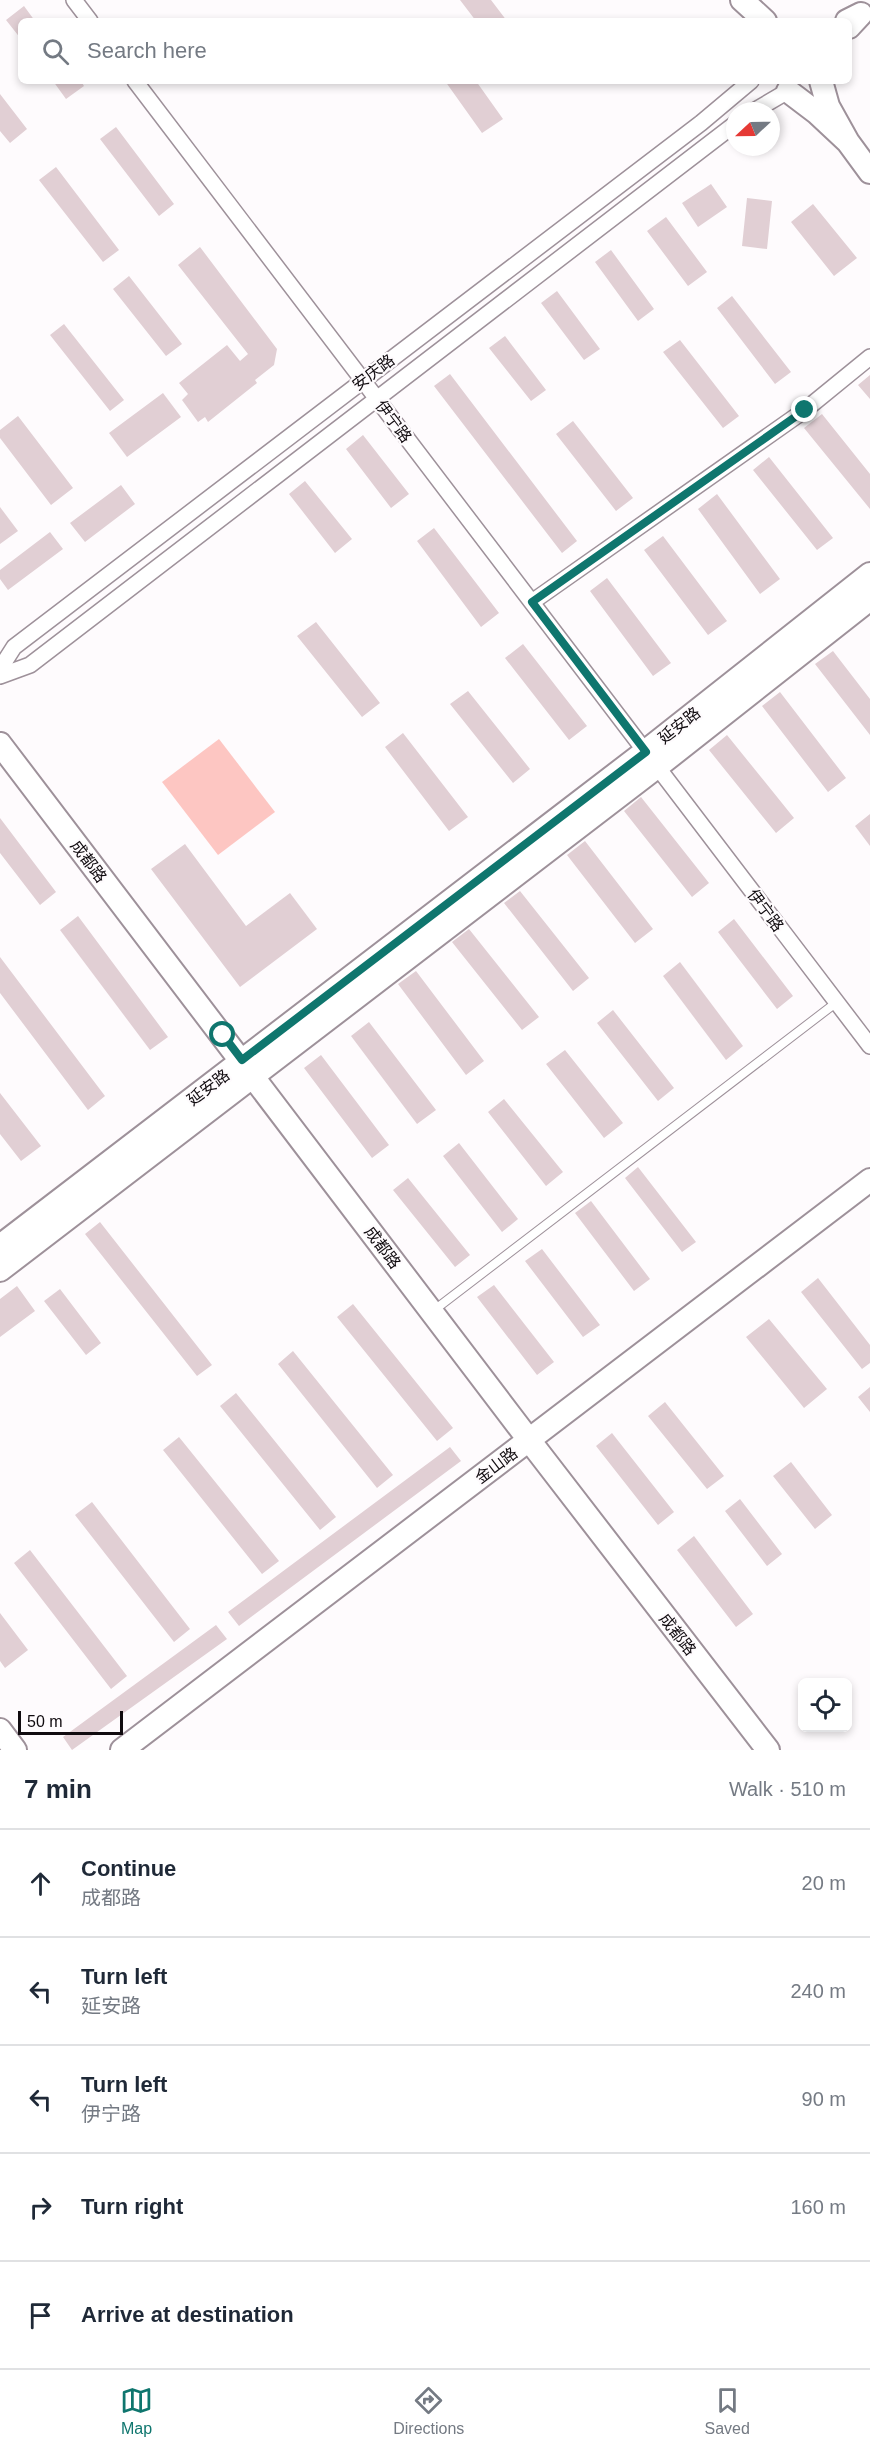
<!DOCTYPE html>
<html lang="en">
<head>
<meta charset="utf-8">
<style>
  :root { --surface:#fff; --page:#f2f2f3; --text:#1f2937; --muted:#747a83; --line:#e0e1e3; --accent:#0f766e }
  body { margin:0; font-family:Helvetica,"Noto Sans SC",sans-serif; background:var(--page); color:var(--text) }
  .controls { position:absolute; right:18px; bottom:18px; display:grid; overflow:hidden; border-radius:9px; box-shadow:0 3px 9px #0003 }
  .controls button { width:54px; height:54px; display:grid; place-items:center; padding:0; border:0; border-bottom:2px solid var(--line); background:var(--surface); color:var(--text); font:30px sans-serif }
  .compass { position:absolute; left:726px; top:102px; width:54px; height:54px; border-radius:50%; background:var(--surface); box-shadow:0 3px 9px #0003; rotate:248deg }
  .scale { position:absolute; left:18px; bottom:15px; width:105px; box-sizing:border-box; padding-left:6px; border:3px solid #100b0f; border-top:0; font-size:16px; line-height:21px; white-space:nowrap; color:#100b0f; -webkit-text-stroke:4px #fefbfd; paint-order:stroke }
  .stop { position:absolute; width:18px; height:18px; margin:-14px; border:4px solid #0f766e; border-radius:50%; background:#fff }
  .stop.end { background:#0f766e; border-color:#fff; box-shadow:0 2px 6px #0008 }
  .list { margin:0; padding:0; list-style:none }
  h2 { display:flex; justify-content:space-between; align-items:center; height:78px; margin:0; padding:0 24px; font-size:26px }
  h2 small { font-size:20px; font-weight:400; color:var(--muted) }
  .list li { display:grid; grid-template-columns:39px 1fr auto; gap:18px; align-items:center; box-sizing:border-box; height:108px; padding:0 24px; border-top:2px solid var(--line) }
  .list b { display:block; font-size:22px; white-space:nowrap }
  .list p { margin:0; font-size:20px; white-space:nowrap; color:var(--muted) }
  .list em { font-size:20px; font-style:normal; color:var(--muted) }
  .icon { flex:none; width:33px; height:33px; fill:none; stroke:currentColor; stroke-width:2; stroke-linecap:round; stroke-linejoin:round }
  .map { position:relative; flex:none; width:870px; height:1750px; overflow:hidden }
  .search { position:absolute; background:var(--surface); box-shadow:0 3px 9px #0003; left:18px; right:18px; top:18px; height:66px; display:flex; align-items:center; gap:15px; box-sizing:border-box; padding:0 21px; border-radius:9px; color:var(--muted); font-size:22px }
  .sheet { height:618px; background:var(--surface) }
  nav { display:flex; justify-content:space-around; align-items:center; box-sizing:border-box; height:84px; border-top:2px solid var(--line); background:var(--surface); font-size:16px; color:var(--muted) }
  nav a { display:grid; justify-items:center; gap:3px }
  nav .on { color:var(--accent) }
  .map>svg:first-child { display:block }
  .green { fill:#fdc6c2 }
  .building { fill:#e1cfd4 }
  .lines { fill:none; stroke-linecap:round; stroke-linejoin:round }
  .lane-casing { stroke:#9e919a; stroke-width:10 }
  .street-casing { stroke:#9e919a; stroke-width:18 }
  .secondary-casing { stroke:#9e919a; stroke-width:26 }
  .lane { stroke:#fff; stroke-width:8 }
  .street { stroke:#fff; stroke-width:15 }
  .secondary { stroke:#fff; stroke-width:22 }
  .route { stroke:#0f766e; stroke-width:8 }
  .labels { text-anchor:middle; stroke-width:4.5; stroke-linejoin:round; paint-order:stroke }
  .street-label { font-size:16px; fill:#100b0f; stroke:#fefbfd }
</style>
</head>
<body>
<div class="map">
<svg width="870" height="1750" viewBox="0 0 870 1750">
  <rect width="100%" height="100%" fill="#fefbfd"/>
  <path class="green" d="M219,739L275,812L218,855L162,782Z"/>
  <path class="building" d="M460,0H491L507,21H476Z
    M24,6L35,21H21V39L6,20Z
    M53,81H81L84,86L66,99Z
    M445,81H476L503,119L482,133Z
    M0,94L27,129L10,143L0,131Z
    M116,127L174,204L159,216L100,139Z
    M56,167L119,250L103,262L39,180Z
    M711,184L727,207L698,227L682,203Z
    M747,198L772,201L767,249L742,246Z
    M813,204L857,258L834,276L791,222Z
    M666,217L707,272L688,286L647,231Z
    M200,247L277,349L274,365L255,380L257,383L208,422L205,417L198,422L182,400L188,394L179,383L227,345L240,361L248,354L178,265Z
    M611,250L654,309L638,321L595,262Z
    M129,276L182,344L166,356L113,289Z
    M557,291L600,349L584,360L541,303Z
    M732,296L791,372L775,384L717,308Z
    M64,324L124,400L110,411L50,335Z
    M505,336L546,390L531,401L489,348Z
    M680,340L739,416L723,428L663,352Z
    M450,374L577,541L562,553L434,386Z
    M870,375V399L858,385Z
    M163,393L181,417L127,457L109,433Z
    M822,414L870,474V509L804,428Z
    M18,416L73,488L51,505L0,438V430Z
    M573,421L633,498L616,511L556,434Z
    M363,435L409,494L391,508L346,449Z
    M769,457L833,538L817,550L753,470Z
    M305,481L352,539L335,553L289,494Z
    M121,485L135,504L85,542L70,523Z
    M717,494L780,579L760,594L698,509Z
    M0,507L18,531L0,544Z
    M434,528L499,613L481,627L417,541Z
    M50,532L63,549L8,590L0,579V570Z
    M663,536L727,621L708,635L644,550Z
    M607,578L671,663L653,676L590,591Z
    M316,622L380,703L362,717L297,636Z
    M523,644L587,726L569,740L505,658Z
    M833,651L870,699V735L815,664Z
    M468,691L530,769L513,783L450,704Z
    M780,692L846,778L828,792L762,706Z
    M403,733L468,817L449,831L385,747Z
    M727,735L794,818L776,833L709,750Z
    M641,797L709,883L692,897L624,811Z
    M870,814V846L855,826Z
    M0,818L56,892L40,905L0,853Z
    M585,841L653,929L635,943L567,855Z
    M185,844L246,926L290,893L317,929L240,987L151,869Z
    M520,891L589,978L573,991L504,903Z
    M78,916L168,1037L150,1050L60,930Z
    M734,919L793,996L777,1009L718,932Z
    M469,929L539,1017L522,1030L452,942Z
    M0,957L105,1096L88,1110L0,993Z
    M680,962L743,1046L726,1060L663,976Z
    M416,971L484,1061L466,1075L398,984Z
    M613,1010L674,1088L658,1101L597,1023Z
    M369,1022L436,1110L417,1124L351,1036Z
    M565,1050L623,1123L604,1138L546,1064Z
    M321,1055L389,1145L372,1158L304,1068Z
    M0,1093L41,1146L21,1161L0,1134Z
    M504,1099L563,1172L546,1186L488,1112Z
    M459,1143L518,1219L502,1232L443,1156Z
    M638,1167L696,1242L682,1252L625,1178Z
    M408,1178L470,1255L455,1267L393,1190Z
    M591,1201L650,1279L634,1291L575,1213Z
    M100,1222L212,1365L197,1376L85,1234Z
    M542,1249L600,1325L583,1337L525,1261Z
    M818,1278L870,1345V1363L862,1369L801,1292Z
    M494,1285L554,1362L537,1375L477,1297Z
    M17,1286L35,1311L0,1337V1299Z
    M60,1289L101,1343L86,1355L44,1301Z
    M353,1304L453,1428L437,1441L337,1317Z
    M769,1319L827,1389L804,1408L746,1337Z
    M293,1351L393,1475L377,1488L278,1364Z
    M870,1387V1412L858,1397Z
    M236,1393L336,1517L320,1530L220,1406Z
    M665,1402L724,1476L707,1489L648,1416Z
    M612,1433L674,1512L658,1525L596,1446Z
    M179,1437L279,1561L262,1574L163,1450Z
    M450,1447L461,1461L239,1626L228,1612Z
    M791,1462L832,1515L815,1529L773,1476Z
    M740,1499L782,1554L767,1566L725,1511Z
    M92,1502L190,1629L174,1642L75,1515Z
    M694,1536L753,1614L736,1627L677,1550Z
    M30,1550L127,1676L111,1689L14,1563Z
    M0,1613L28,1650L5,1668L0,1661Z
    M216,1625L227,1639L72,1750L63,1737Z"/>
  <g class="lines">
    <g class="lane-casing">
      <path id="lane" d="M433,1311L837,1002"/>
    </g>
    <g class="street-casing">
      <path id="street" d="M74,0L90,21
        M135,81L651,759
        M754,111L788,91
        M532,602L805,410L870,357
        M0,669L14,647L701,123L751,81
        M0,676L30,665L735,124
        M662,773L870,1046"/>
    </g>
    <g class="secondary-casing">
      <path id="secondary" d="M742,0L765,21
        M847,21L861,14L849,27
        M788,91L817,113L848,142L828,106L821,81
        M848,142L870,172
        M0,744L529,1440L768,1750
        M0,1246L646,751L870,574
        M0,1270L658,766L870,599
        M0,1730L15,1750
        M122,1750L870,1180"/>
    </g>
    <use href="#lane" class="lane"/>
    <use href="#street" class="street"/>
    <use href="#secondary" class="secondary"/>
  </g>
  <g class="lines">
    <path class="route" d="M223,1035L242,1060L646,752L532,602L805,410"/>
  </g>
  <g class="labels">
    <g class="street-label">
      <text transform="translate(373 372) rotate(-37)" y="6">安庆路</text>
      <text transform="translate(394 421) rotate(53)" y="6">伊宁路</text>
      <text transform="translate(679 725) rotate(-38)" y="6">延安路</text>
      <text transform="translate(89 861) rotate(53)" y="6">成都路</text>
      <text transform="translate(766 910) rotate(53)" y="6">伊宁路</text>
      <text transform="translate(208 1087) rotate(-37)" y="6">延安路</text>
      <text transform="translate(383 1247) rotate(53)" y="6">成都路</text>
      <text transform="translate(496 1465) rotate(-37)" y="6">金山路</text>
      <text transform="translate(678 1634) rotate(52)" y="6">成都路</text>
    </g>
  </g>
</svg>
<div class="controls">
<button><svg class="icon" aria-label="locate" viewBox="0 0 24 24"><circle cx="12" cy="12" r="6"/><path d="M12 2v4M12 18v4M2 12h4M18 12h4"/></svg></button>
</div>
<svg class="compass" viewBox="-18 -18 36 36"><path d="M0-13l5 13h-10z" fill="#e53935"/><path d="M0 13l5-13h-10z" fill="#747a83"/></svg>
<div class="scale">50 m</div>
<div class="stop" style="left:223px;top:1035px"></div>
<div class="stop end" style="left:805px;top:410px"></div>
<div class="search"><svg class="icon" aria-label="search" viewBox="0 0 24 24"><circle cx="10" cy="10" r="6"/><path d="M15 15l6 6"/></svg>Search here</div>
</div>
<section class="sheet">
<h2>7 min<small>Walk · 510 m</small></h2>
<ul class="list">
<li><svg class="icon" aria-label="ahead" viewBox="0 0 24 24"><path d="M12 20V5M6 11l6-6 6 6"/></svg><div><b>Continue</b><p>成都路</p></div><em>20 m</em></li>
<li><svg class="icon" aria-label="left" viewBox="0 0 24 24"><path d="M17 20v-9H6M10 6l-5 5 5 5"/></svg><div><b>Turn left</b><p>延安路</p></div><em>240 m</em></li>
<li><svg class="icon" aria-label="left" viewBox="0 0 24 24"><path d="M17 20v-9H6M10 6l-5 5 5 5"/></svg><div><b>Turn left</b><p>伊宁路</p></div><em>90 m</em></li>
<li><svg class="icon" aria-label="right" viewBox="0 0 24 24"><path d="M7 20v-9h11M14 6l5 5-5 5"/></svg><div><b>Turn right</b></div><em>160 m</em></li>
<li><svg class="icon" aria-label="arrive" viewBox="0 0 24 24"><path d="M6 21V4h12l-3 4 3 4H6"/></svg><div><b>Arrive at destination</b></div></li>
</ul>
</section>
<nav>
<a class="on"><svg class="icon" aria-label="map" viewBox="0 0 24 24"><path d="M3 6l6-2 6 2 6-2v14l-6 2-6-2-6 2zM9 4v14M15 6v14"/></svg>Map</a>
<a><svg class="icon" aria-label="directions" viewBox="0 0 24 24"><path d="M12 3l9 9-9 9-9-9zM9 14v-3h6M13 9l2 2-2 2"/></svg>Directions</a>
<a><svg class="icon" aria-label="saved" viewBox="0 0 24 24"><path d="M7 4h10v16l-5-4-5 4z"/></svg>Saved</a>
</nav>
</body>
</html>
